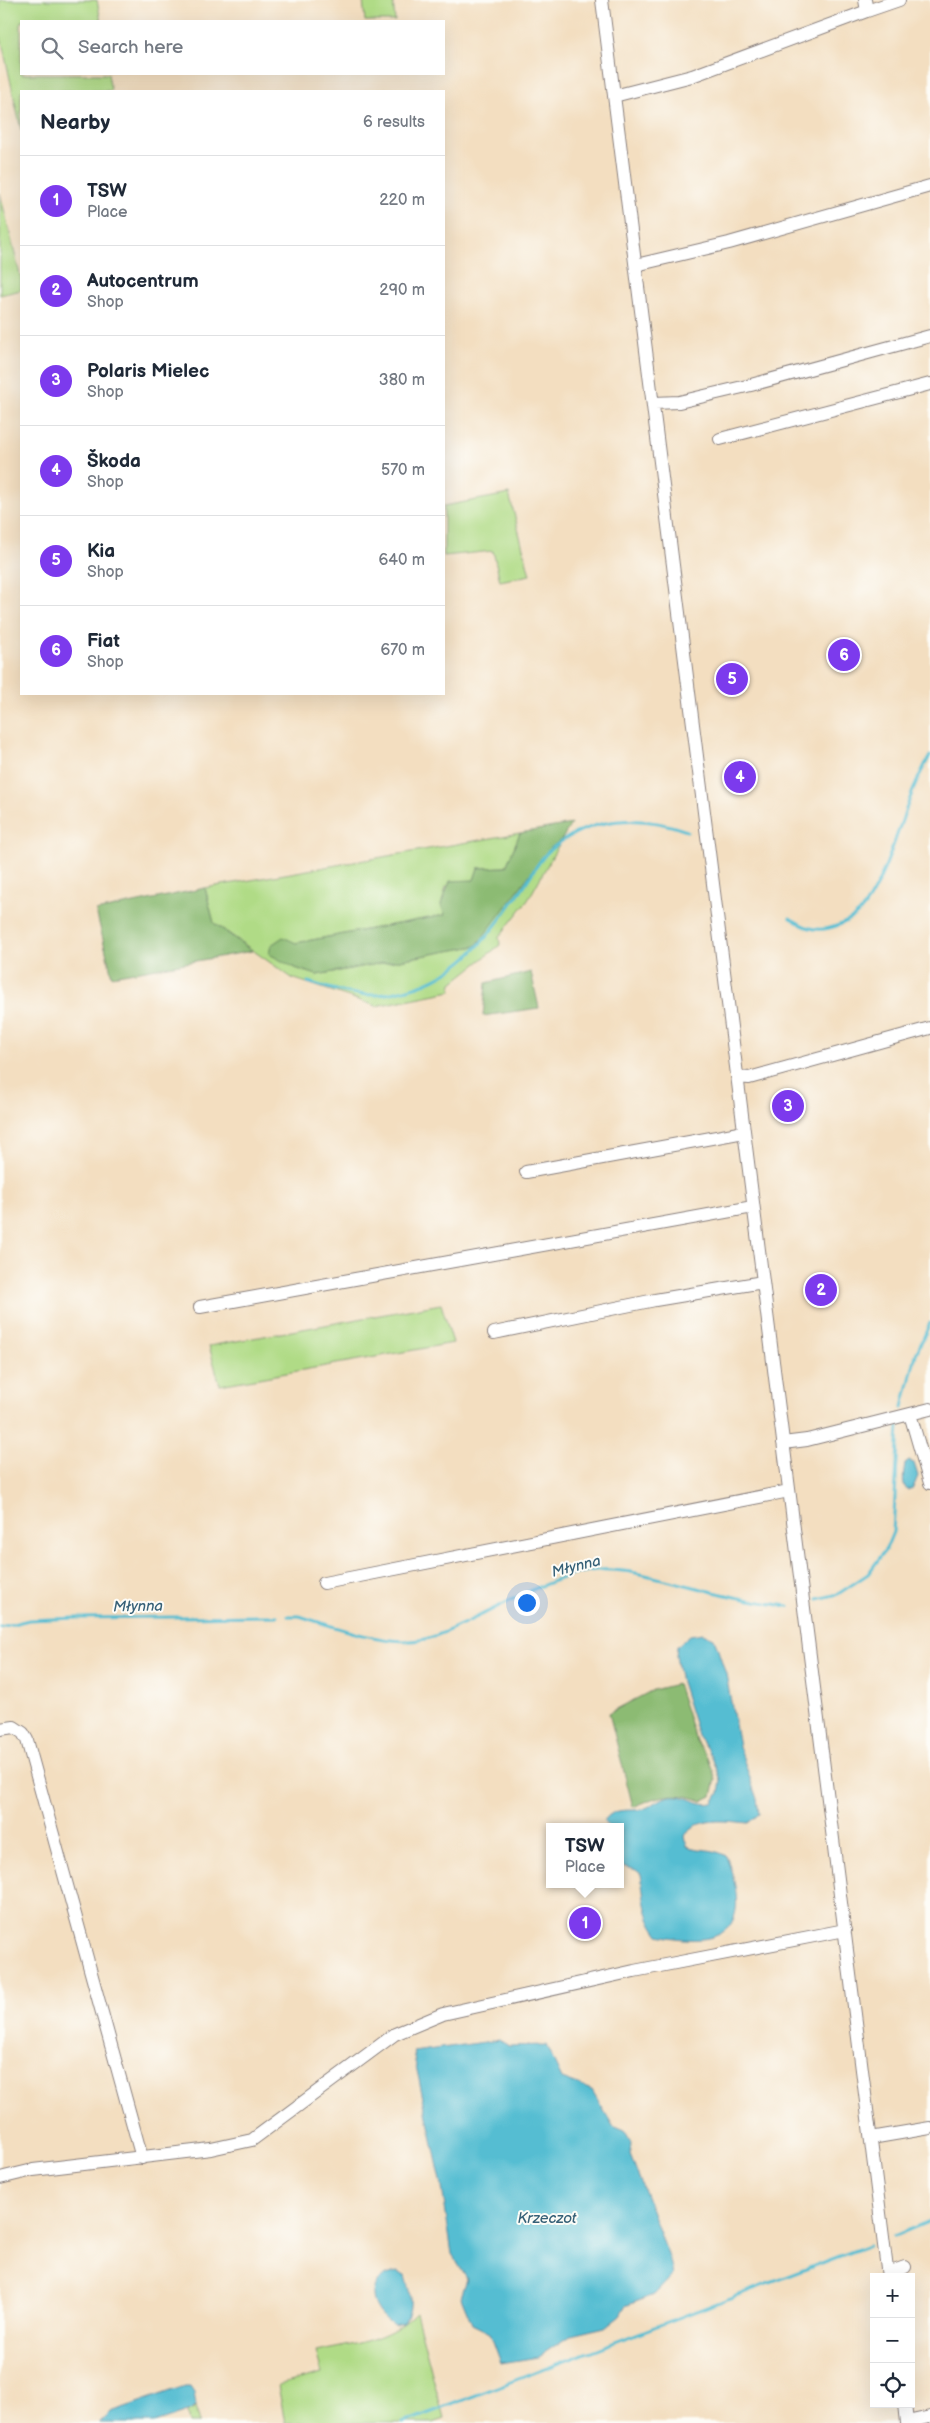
<!DOCTYPE html>
<html lang="en">
<head>
<meta charset="utf-8">
<style>
  :root { --surface:#fff; --page:#f6f6f7; --text:#1f2937; --muted:#747a83; --line:#e0e1e3; --accent:#7c3aed }
  body { margin:0; font-family:"Balsamiq Sans",sans-serif; background:var(--page); color:var(--text) }
  .controls { position:absolute; right:15px; bottom:15px; display:grid; overflow:hidden; border-radius:0px; box-shadow:0 5px 20px #0002 }
  .controls button { width:45px; height:45px; display:grid; place-items:center; padding:0; border:0; border-bottom:1px solid var(--line); background:var(--surface); color:var(--text); font:25px sans-serif }
  .you { position:absolute; left:526px; top:1602px; width:18px; height:18px; margin:-12px; border:4px solid #fff; border-radius:50%; background:#1a73e8; box-shadow:0 0 0 8px #1a73e833 }
  .badge { display:grid; place-items:center; width:32px; height:32px; border-radius:50%; background:var(--accent); color:#fff; font-size:16px; font-weight:700 }
  .pin { position:absolute; translate:-50% -50%; border:2px solid #fff; box-shadow:0 1px 5px #0006 }
  .popup { position:absolute; left:546px; top:1823px; width:78px; height:65px; box-sizing:border-box; display:grid; place-content:center; border-radius:0px; background:var(--surface); filter:drop-shadow(0 1px 4px #0005); font-size:16px; white-space:nowrap; color:var(--muted) }
  .popup b { font-size:19px; color:var(--text) }
  .popup::after { content:''; position:absolute; left:50%; top:100%; margin-left:-10px; border:10px solid transparent; border-top-color:var(--surface) }
  .list { margin:0; padding:0; list-style:none }
  h2 { display:flex; justify-content:space-between; align-items:center; height:65px; margin:0; padding:0 20px; font-size:21px }
  h2 small { font-size:16px; font-weight:400; color:var(--muted) }
  .list li { display:grid; grid-template-columns:32px 1fr auto; gap:15px; align-items:center; box-sizing:border-box; height:90px; padding:0 20px; border-top:1px solid var(--line) }
  .list b { display:block; font-size:19px; white-space:nowrap }
  .list p { margin:0; font-size:16px; white-space:nowrap; color:var(--muted) }
  .list em { font-size:16px; font-style:normal; color:var(--muted) }
  .icon { flex:none; width:28px; height:28px; fill:none; stroke:currentColor; stroke-width:2; stroke-linecap:round; stroke-linejoin:round }
  .map { position:relative; flex:none; width:930px; height:2423px; overflow:hidden }
  .search { position:absolute; background:var(--surface); box-shadow:0 5px 20px #0002; left:20px; top:20px; width:425px; height:55px; display:flex; align-items:center; gap:12px; box-sizing:border-box; padding:0 18px; border-radius:0px; color:var(--muted); font-size:19px }
  .panel { position:absolute; background:var(--surface); box-shadow:0 5px 20px #0002; left:20px; top:90px; width:425px; height:605px; border-radius:0px }
  .map>svg:first-child { display:block }
  .green { fill:#b0db86; stroke:#697e60 }
  .forest { fill:#8cbb73; stroke:#576e57 }
  .water { fill:#55bdd2; stroke:#3c7086 }
  .lines { fill:none; stroke-linecap:round; stroke-linejoin:round }
  .stream { stroke:#55bdd2; stroke-width:3 }
  .minor-casing { stroke:#8a807e; stroke-width:14 }
  .minor { stroke:#fff; stroke-width:12 }
  .labels { text-anchor:middle; stroke-width:4; stroke-linejoin:round; paint-order:stroke }
  .water-label { font-size:15px; font-style:italic; fill:#366077; stroke:#fdfcf7 }
</style>
</head>
<body>
<div class="map">
<svg width="930" height="2423" viewBox="0 0 930 2423">
  <rect width="100%" height="100%" fill="#fdfcf7"/>
  <filter id="ink" filterUnits="userSpaceOnUse"><feTurbulence type="fractalNoise" baseFrequency=".02" numOctaves="2"/><feDisplacementMap in="SourceGraphic" scale="10" xChannelSelector="R" yChannelSelector="G"/><feConvolveMatrix kernelMatrix="1 2 1 2 8 2 1 2 1" color-interpolation-filters="sRGB"/></filter>
  <filter id="wash" filterUnits="userSpaceOnUse"><feTurbulence type="fractalNoise" baseFrequency=".0096" numOctaves="4" result="noise"/><feDisplacementMap in="SourceGraphic" scale="20" xChannelSelector="R" yChannelSelector="G"/><feGaussianBlur stdDeviation="1.12" result="paint"/><feColorMatrix in="noise" values="0 0 0 0 0 0 0 0 0 0 0 0 0 0 0 0 0 1.4 0 .05"/><feComposite in="paint" operator="in"/></filter>
  <g filter="url(#wash)">
    <rect width="100%" height="100%" fill="#f3dec0"/>
    <path class="green" d="M0,0H97L101,21H21V74H108L111,91H21V130L0,33Z
      M363,0H393L395,21H365Z
      M0,193L21,279V290L0,295Z
      M509,494L530,575L500,581L493,551L444,556V506Z
      M520,833L506,867L478,868L474,880L446,887L441,905L445,915L296,943L295,968L317,975L475,946L549,849L562,839L528,900L499,937L500,945L452,983L451,991L376,1006L292,978L214,923L205,888Z
      M441,1304L453,1343L220,1385L209,1346Z
      M416,2313L444,2419L432,2423H285L278,2385L322,2373L316,2352C353,2344 388,2341 416,2313Z
      M196,2406L200,2423H190L188,2412L195,2409Z"/>
    <path class="forest" d="M571,824L562,839L549,849L476,946L317,975L295,968L269,954L271,945L283,937L296,943L445,915L441,905L450,881L474,880L478,868L506,867L520,833Z
      M205,888L214,923L252,951L112,976L96,911Z
      M531,972L539,1008L483,1016L486,983Z
      M677,1684L696,1741L708,1758L716,1779L712,1796L702,1801C674,1790 659,1796 633,1807L609,1713L653,1690Z"/>
    <path class="water" d="M909,1461L914,1463L918,1476L913,1488L907,1490C901,1483 904,1472 905,1464Z
      M703,1633L714,1638L726,1674L739,1746L757,1799L759,1814L748,1823C728,1821 696,1816 685,1836L687,1846C702,1852 711,1847 726,1856C752,1923 730,1951 659,1935C644,1915 644,1899 641,1874L636,1870L620,1865V1827H609L604,1821C614,1806 629,1812 643,1809C653,1806 661,1797 671,1796C687,1794 698,1807 713,1803L719,1793L721,1780L711,1755L698,1736L681,1682L676,1656L677,1646L690,1635Z
      M499,2040L509,2046L546,2045L562,2079L592,2090L613,2126L625,2131L631,2142L630,2154L670,2260L673,2275L654,2295L625,2306L620,2315L605,2327L571,2335L538,2357L501,2363L490,2333L472,2324L461,2297L467,2279L452,2254L441,2181L413,2052Z
      M397,2272L405,2276C410,2293 414,2308 404,2323L394,2325C369,2310 362,2279 397,2272Z
      M185,2386H190L194,2392L196,2406L191,2411L154,2423H99L111,2412Z"/>
    <g class="lines">
      <path class="stream" d="M790,918C796,921 803,927 810,928C828,933 854,921 864,907C894,864 902,802 930,756
        M308,982C330,989 351,995 375,995C386,995 397,992 408,989C465,974 490,933 522,889C531,876 539,859 551,849C592,816 640,814 687,831
        M903,1407L916,1354L930,1323
        M818,1599L838,1594L868,1574L886,1549L893,1532L899,1425
        M288,1616H299C333,1626 375,1642 410,1641C429,1641 449,1630 467,1622C505,1604 546,1579 589,1571C620,1566 652,1577 682,1584C717,1593 752,1602 789,1606
        M0,1627L29,1620L76,1618L277,1616
        M894,2236L930,2221
        M403,2423L869,2245"/>
    </g>
  </g>
  <g filter="url(#ink)">
    <g class="lines">
      <g class="minor-casing">
        <path id="minor" d="M602,0L888,2277
          M865,0L867,11L899,0
          M614,96L692,76L867,11
          M636,265L729,243L930,186
          M654,403L679,402L751,385L930,336
          M720,439L930,384
          M737,1077L749,1078L930,1028
          M526,1172L744,1132
          M200,1307L753,1207
          M494,1333L655,1300L763,1282
          M910,1414L930,1483
          M783,1443L807,1440L930,1409
          M324,1583L789,1491
          M0,1729L14,1727L23,1733L27,1740L142,2158
          M871,2138L930,2128
          M0,2178L33,2170L211,2149L252,2140L395,2034L443,2014L634,1971L845,1930
          M888,2273L905,2267
          M905,2404L907,2423
          M907,2422L930,2417"/>
      </g>
      <use href="#minor" class="minor"/>
    </g>
  </g>
  <g class="labels">
    <g class="water-label">
      <text transform="translate(576 1566) rotate(-14)" y="5">Młynna</text>
      <text transform="translate(138 1606) rotate(-1)" y="5">Młynna</text>
      <text x="547" y="2223">Krzeczot</text>
    </g>
  </g>
</svg>
<div class="controls">
<button>+</button>
<button>−</button>
<button><svg class="icon" aria-label="locate" viewBox="0 0 24 24"><circle cx="12" cy="12" r="6"/><path d="M12 2v4M12 18v4M2 12h4M18 12h4"/></svg></button>
</div>
<div class="you"></div>
<div class="pin badge" style="left:585px;top:1923px">1</div>
<div class="popup"><b>TSW</b>Place</div>
<div class="pin badge" style="left:821px;top:1290px">2</div>
<div class="pin badge" style="left:788px;top:1106px">3</div>
<div class="pin badge" style="left:740px;top:777px">4</div>
<div class="pin badge" style="left:732px;top:679px">5</div>
<div class="pin badge" style="left:844px;top:655px">6</div>
<div class="search"><svg class="icon" aria-label="search" viewBox="0 0 24 24"><circle cx="10" cy="10" r="6"/><path d="M15 15l6 6"/></svg>Search here</div>
<section class="panel">
<h2>Nearby<small>6 results</small></h2>
<ul class="list">
<li><span class="badge">1</span><div><b>TSW</b><p>Place</p></div><em>220 m</em></li>
<li><span class="badge">2</span><div><b>Autocentrum</b><p>Shop</p></div><em>290 m</em></li>
<li><span class="badge">3</span><div><b>Polaris Mielec</b><p>Shop</p></div><em>380 m</em></li>
<li><span class="badge">4</span><div><b>Škoda</b><p>Shop</p></div><em>570 m</em></li>
<li><span class="badge">5</span><div><b>Kia</b><p>Shop</p></div><em>640 m</em></li>
<li><span class="badge">6</span><div><b>Fiat</b><p>Shop</p></div><em>670 m</em></li>
</ul>
</section>
</div>
</body>
</html>
